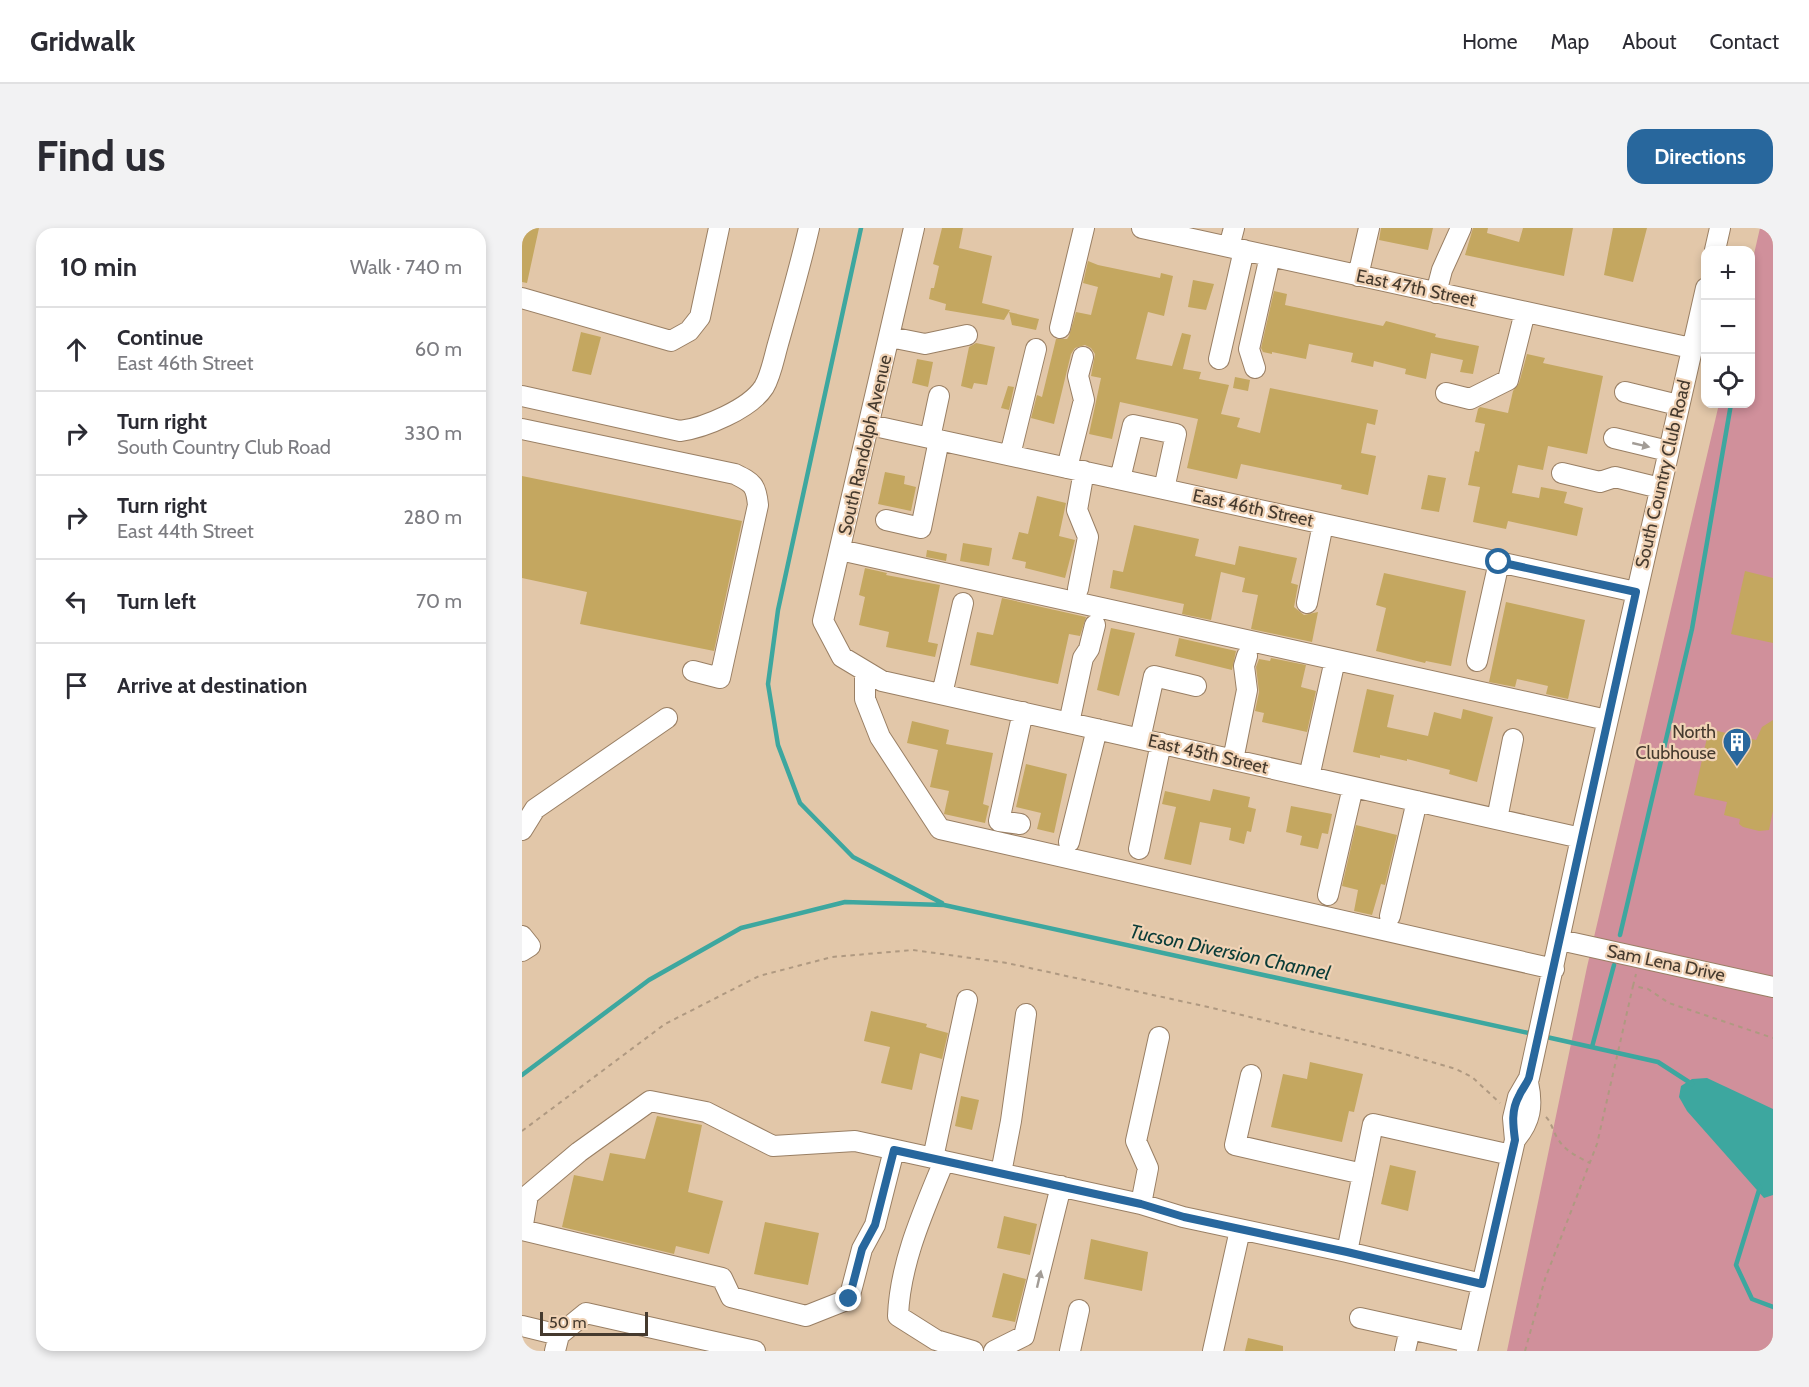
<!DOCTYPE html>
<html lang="en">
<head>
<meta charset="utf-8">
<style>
  :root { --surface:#fff; --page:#f2f2f3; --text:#2b2b33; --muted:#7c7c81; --line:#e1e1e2; --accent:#28679d }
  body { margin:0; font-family:Cabin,sans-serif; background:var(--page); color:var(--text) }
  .controls { position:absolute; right:18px; top:18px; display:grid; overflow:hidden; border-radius:12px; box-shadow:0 3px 9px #0003 }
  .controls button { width:54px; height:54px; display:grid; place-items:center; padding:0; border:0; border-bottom:2px solid var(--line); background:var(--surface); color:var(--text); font:30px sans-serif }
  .scale { position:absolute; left:18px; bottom:15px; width:108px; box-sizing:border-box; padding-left:6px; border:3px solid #453a2e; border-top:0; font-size:16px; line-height:21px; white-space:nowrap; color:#453a2e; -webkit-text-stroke:4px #f0d3b6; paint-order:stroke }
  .stop { position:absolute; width:18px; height:18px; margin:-14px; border:4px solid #28679d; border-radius:50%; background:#fff }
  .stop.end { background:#28679d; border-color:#fff; box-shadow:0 2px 6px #0008 }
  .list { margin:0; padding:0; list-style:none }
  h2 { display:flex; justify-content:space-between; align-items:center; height:78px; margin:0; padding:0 24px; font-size:26px }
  h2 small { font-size:20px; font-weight:400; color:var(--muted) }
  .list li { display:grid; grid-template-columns:39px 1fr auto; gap:18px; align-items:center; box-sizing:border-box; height:84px; padding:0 24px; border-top:2px solid var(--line) }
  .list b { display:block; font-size:22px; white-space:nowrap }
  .list p { margin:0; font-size:20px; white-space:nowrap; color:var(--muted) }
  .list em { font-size:20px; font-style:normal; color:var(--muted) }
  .icon { flex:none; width:33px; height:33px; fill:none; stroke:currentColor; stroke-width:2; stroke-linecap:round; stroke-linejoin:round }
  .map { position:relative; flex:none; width:1251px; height:1123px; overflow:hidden; border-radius:18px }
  header { display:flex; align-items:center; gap:36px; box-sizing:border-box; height:84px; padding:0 30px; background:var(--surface); border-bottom:2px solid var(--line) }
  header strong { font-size:28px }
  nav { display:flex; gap:33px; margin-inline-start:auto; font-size:21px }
  .intro { display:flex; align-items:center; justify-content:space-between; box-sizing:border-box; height:144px; padding:0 36px }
  h1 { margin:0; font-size:42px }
  .button { padding:15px 27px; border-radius:18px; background:var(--accent); color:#fff; font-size:21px; font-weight:700 }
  main { display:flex; gap:36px; padding:0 36px }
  aside { flex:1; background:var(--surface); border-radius:18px; box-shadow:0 3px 9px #0003 }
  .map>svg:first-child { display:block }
  .green { fill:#d0909b }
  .water { fill:#3da79f }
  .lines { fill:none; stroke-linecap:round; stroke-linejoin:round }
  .stream { stroke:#3da79f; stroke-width:4.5 }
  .building { fill:#c4a760 }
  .minor-casing { stroke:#997f64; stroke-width:22 }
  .path { stroke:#af9981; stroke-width:2; stroke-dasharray:4.5 4.5; stroke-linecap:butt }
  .minor { stroke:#fff; stroke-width:20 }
  .oneway { fill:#a29c96 }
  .route { stroke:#28679d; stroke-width:8 }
  .labels { text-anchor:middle; stroke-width:4.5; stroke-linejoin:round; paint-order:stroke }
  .street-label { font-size:18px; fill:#453a2e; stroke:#f0d3b6 }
  .poi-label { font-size:18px; fill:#453a2e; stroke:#f0d3b6; text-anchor:end }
  .water-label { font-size:20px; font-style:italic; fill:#0a3c38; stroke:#f0d3b6 }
</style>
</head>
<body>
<header>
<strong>Gridwalk</strong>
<nav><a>Home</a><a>Map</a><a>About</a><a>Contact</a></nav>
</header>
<div class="intro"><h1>Find us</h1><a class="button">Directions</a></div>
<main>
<aside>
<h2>10 min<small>Walk · 740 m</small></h2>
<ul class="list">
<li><svg class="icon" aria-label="ahead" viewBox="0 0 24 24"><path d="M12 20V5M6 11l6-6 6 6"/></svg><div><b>Continue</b><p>East 46th Street</p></div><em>60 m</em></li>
<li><svg class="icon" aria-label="right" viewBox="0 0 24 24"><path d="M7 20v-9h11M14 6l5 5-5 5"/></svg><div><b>Turn right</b><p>South Country Club Road</p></div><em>330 m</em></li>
<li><svg class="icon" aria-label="right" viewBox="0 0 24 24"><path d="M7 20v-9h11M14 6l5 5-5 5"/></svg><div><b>Turn right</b><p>East 44th Street</p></div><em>280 m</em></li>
<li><svg class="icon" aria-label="left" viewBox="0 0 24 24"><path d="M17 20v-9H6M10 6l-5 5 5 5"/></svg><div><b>Turn left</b></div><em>70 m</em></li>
<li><svg class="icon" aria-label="arrive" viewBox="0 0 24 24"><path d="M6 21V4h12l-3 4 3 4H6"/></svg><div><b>Arrive at destination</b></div></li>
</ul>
</aside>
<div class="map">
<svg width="1251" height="1123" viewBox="0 0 1251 1123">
  <rect width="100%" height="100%" fill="#e2c7a9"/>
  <path class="green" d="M1238,0H1251V1123H985L1065,739L1197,176H1228L1229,39Z"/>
  <path class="water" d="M1185,850L1251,881V967L1242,970L1165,883L1157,869L1159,858L1170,851Z"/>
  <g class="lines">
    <path class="stream" d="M339,0L256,382L246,456L256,517L278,575L331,629L420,675
      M1098,707L1170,401L1209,176
      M1020,808L1136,834L1170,856
      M1070,819L1092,737
      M0,847L127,752L219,700L323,674L422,677L1011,806
      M1238,959L1214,1037L1230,1071L1251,1079"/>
  </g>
  <path class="building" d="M0,0H17L5,55L0,54Z
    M420,0H441L437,20L470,28L460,75L488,82L482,92L423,82L424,76L407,71L409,60H412L417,38L411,36Z
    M859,0H911L906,22L857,12Z
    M951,0H966L965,5L997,14L1001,0H1051L1042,48L943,27Z
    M1091,0H1125L1111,54L1082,47Z
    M566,33L576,37L638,50L639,45L651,48L642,88L626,84L614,131L650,138L660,105L669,107L661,141L679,144L677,151L707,157L699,186L718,190L715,199L738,205L748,160L856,182L853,197L845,195L839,225L854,228L846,267L819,261L820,257L719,236L715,251L665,240L676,191L598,174L590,211L567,206L579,150L569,148L573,126L569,120L563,117L553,120L549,126L532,196L509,190L515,167L520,169L534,111H545L547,108L554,84L569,87L576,59L561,55Z
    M671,52L692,56L684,82L666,79Z
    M752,63L765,66L763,77L861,98L864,93L914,106L913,109L957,118L951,146L938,144L941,132L909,125L904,151L883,146L884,141L852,133L851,139L829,134L831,125L787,116L784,131L750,124V126L741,124L739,120Z
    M487,84L517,91L514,102L490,97Z
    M59,104L79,109L69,147L50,143Z
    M454,115L473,119L465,157L452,155L450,161L439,158L447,119Z
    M1005,126L1023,130L1021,135L1081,148L1065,226L1026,218L1021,242L996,237L990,265L1017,270L1019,259L1045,264L1042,275L1061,280L1055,308L986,293L984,301L951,294L958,259L946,257L953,223L957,224L963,196L953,194L956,181L958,179L986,185L991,163L997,155Z
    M395,131L411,134L406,159L390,155Z
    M713,149L728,152L726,163L711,160Z
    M486,158L492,159L487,182L479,180Z
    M363,244L383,248L382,256L394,259L389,283L356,276Z
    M906,247L924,250L917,284L899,281Z
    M0,248L220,293L192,423L58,396L65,364L0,350Z
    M515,268L544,275L537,308L553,312L543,350L503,340L504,334L490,331L497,304L506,306Z
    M612,297L677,311L673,328L713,337L717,318L775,330L769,355L776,357L772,379L782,387L796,384L790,414L729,401L736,367L720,364L723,350L699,344L689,392L660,386L662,376L588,360L591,342L601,344Z
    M441,315L470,320L467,338L438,333Z
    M405,322L425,326L424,333L404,329Z
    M343,340L365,345L364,347L418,357L406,414L416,416L413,429L364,419L367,404L337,397L343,369L337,367Z
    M1223,343L1251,350V415L1209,406Z
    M862,345L944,363L929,438L904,433L903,435L854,423L864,380L854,377Z
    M480,370L564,389L558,408L547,406L536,456L448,437L455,404L471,407Z
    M984,374L1063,392L1046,471L1024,466L1026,458L995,451L993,459L967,454Z
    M589,400L613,405L597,468L575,462Z
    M657,410L714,423L710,442L653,428Z
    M749,430L784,437L779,459L794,463L785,504L740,494L742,485L733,483L737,464L734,439L737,431L748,433Z
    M845,461L872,467L865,499L906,508L912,484L939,491L941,481L971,489L955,554L927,546L928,542L885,531V533L858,527V530L831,524Z
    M1251,492V583L1247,602L1237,603L1221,599L1217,596L1218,591L1202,587L1205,574L1172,567L1187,501L1234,512L1240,499Z
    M390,493L427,502L424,516L471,525L461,576L467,578L463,595L422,586L427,563L408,559L416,522L385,515Z
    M504,536L545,546L532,605L515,601L519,585L494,579Z
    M691,561L728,569L726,579L734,581L729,604L725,603L722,616L707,612L709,600L678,594L669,637L642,631L654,579L640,576L643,563L688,573Z
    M769,578L810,586L806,606L800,605L796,621L778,617L780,608L764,604Z
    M834,597L875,607L863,657L859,656L850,687L832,683L836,662L820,658Z
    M349,783L405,796L404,799L426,805L420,831L398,825L390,862L359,855L368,819L342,813Z
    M788,834L841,846L832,884L827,883L820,914L749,899L761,846L785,851Z
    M439,868L457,872L450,902L433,898Z
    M135,888L180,897L166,964L201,973L187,1026L154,1018L152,1026L40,999L52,947L81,953L88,925L123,931Z
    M868,937L894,943L886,983L859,976Z
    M482,988L515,996L508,1027L475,1020Z
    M243,994L297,1005L286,1057L232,1046Z
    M569,1011L626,1024L620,1063L562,1051Z
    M481,1045L504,1051L493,1094L470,1089Z
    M726,1110L761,1118V1123H723Z"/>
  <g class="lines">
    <g class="minor-casing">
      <path id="minor" d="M392,0L301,393L320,429L360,453L1059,610
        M620,0L1169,120
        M707,19L712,0
        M1193,22L1198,0
        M836,48L847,0
        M914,65L920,42L939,0
        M0,70L149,113L167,103L178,89L197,0
        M538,100L562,0
        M368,109L403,116L445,107
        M697,131L722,22
        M733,140L727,121L748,28
        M1103,164L1156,177
        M924,165L948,171L986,152L1003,84
        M0,168L158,203C182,200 228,181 242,159C249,147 252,130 256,116C267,77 278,39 287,0
        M348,197L1114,364
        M0,201L213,246C231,255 234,257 236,277L198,450L171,443
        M408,210L417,168
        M1092,210L1146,223
        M488,227L514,121
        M545,240L562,172L556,148L561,129
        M1040,245L1078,254L1093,249L1138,260
        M598,251L611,197L654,206L642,261
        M364,292L399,300L417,212
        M318,322L1085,492
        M556,361L566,309L555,282L562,243
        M785,375L801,296
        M955,433L977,334
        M343,443V471L358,509L418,601L1032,741
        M420,466L441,375
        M547,495L561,430L567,421L573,397
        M618,511L632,448L674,458
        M711,532L725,462L722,438L725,428
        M787,549L811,441
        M975,591L991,511
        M498,596L477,593L501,484
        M0,602L13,581L145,490
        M547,614L575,501
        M617,621L639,515
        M806,667L831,559
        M868,688L895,573
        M0,708L8,718L0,723
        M1038,712L1251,759
        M729,847L713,917L841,946
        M993,912C1009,893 1011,878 1006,854
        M372,922L353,997L340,1021L327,1071L284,1088L209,1069L200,1050L0,1002L6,967L57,924L128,873L184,884L251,918L333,913L411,930L422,933L619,976L661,989L825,1024L960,1056
        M411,930L445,772
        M422,933C402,982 378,1034 376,1088L414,1112L451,1123
        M479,945L489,893L504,786
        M619,976L626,940L614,913L637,809
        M825,1024L851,896L989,927
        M838,1090L947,1114
        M0,1098L37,1107
        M33,1123L37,1107L64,1085L233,1123
        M472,1123L502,1108L539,958
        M548,1123L557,1082
        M691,1123L718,1002
        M883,1123L888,1101
        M945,1123L993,912L991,890L996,869L1007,850L1059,610L1184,60"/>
    </g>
    <path class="path" d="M1111,758L1114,746
      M1024,889C1030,895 1031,904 1036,911C1043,923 1056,929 1068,935
      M0,903L143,796L237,748L310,729L391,722L485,735L686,779L879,825L934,841L950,849L978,875
      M1003,1123L1023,1051L1075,916L1111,758L1126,761L1147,775L1251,810"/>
    <use href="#minor" class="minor"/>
  </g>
  <defs><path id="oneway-solid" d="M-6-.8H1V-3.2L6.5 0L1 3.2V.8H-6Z" transform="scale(1.5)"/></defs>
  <g class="oneway">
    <use href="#oneway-solid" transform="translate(1119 217) rotate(13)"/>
    <use href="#oneway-solid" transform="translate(517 1051) rotate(-77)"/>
  </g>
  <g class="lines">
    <path class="route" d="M327,1071L340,1021L353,997L372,922L619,976L662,989L825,1024L960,1056L993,912C991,897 989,882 997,868C1000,861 1004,857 1007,850L1114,364L977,334"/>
  </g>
  <defs>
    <g id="building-pin" transform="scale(1.5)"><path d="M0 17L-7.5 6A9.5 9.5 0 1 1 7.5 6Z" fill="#28679d" stroke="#f0d3b6"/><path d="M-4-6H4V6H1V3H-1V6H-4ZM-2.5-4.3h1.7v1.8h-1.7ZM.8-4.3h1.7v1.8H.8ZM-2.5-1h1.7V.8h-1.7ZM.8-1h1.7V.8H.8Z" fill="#fff"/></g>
  </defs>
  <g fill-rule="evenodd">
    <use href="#building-pin" x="1215" y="514"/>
  </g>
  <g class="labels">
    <g class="street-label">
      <text transform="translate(894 60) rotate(12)" y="6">East 47th Street</text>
      <text transform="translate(343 217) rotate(-77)" y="6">South Randolph Avenue</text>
      <text transform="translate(1141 246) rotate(-77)" y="6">South Country Club Road</text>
      <text transform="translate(731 280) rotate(12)" y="6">East 46th Street</text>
      <text transform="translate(686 526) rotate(13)" y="6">East 45th Street</text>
      <text transform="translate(1144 735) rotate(12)" y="6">Sam Lena Drive</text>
    </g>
    <g class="poi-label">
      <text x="1194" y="510">North<tspan x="1194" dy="21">Clubhouse</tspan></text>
    </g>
    <g class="water-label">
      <text transform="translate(708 724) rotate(12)" y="7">Tucson Diversion Channel</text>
    </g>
  </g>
</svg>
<div class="controls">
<button>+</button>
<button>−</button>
<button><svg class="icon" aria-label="locate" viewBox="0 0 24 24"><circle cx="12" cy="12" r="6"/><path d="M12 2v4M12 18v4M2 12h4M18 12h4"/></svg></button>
</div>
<div class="scale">50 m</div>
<div class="stop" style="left:977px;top:334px"></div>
<div class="stop end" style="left:327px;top:1071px"></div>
</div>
</main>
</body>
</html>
